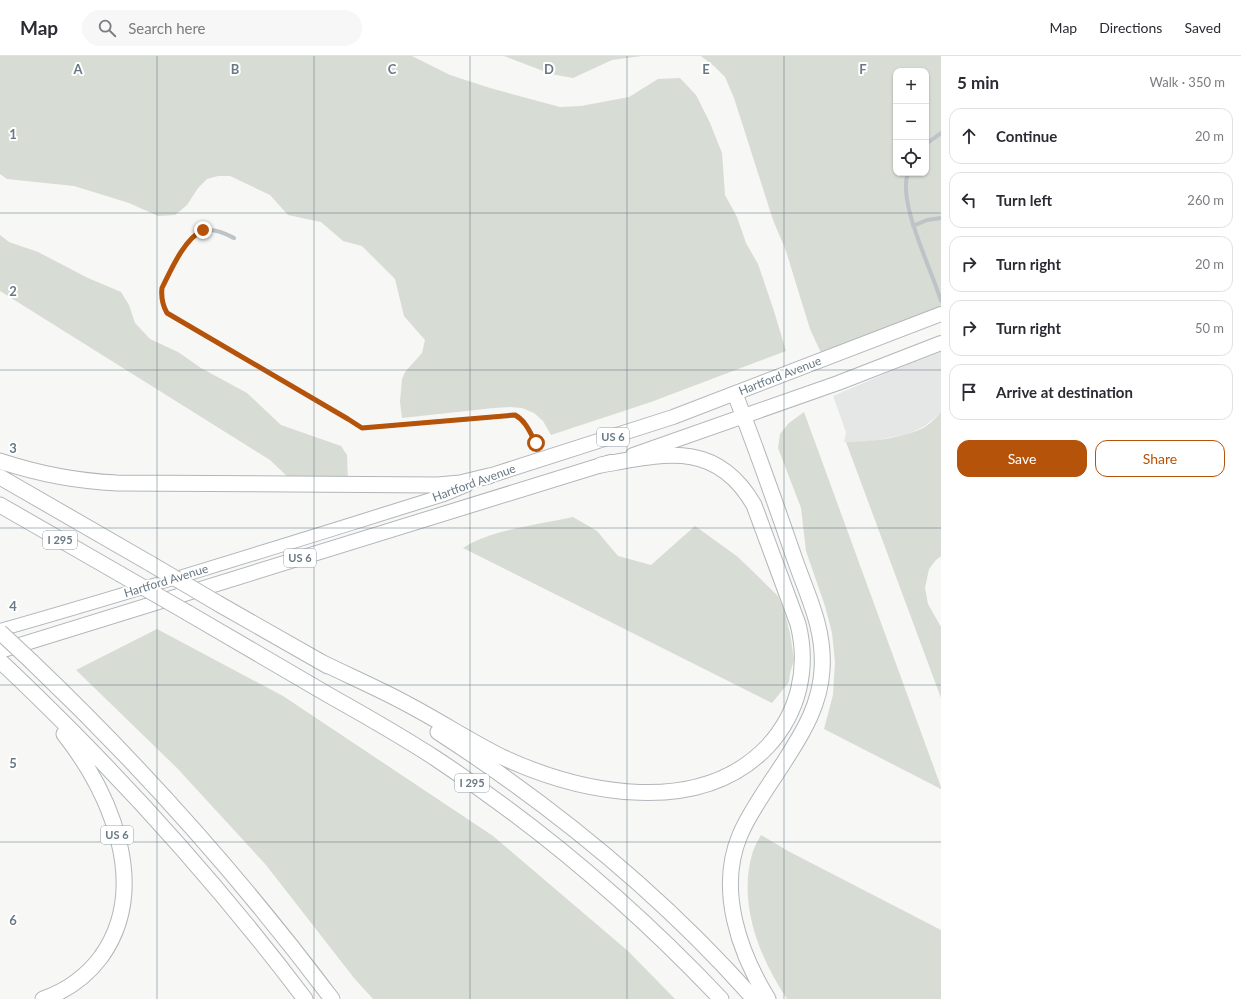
<!DOCTYPE html>
<html lang="en">
<head>
<meta charset="utf-8">
<style>
  :root { --surface:#fff; --page:#f7f7f7; --text:#2b2b33; --muted:#7c7c81; --line:#e1e1e2; --accent:#b45309 }
  body { margin:0; font-family:Lato,sans-serif; background:var(--page); color:var(--text) }
  .controls { position:absolute; right:12px; top:12px; display:grid; overflow:hidden; border-radius:8px; box-shadow:0 1px 3px #0004 }
  .controls button { width:36px; height:36px; display:grid; place-items:center; padding:0; border:0; border-bottom:1px solid var(--line); background:var(--surface); color:var(--text); font:20px sans-serif }
  .stop { position:absolute; width:12px; height:12px; margin:-9px; border:3px solid #b45309; border-radius:50%; background:#fff }
  .stop.end { background:#b45309; border-color:#fff; box-shadow:0 1px 4px #0008 }
  .list { margin:0; padding:0; list-style:none }
  h2 { display:flex; justify-content:space-between; align-items:center; height:52px; margin:0; padding:0 16px; font-size:17px }
  h2 small { font-size:13px; font-weight:400; color:var(--muted) }
  .list li { display:grid; grid-template-columns:26px 1fr auto; gap:12px; align-items:center; box-sizing:border-box; height:56px; margin:0 8px 8px; padding:0 8px; border:1px solid var(--line); border-radius:12px }
  .list b { display:block; font-size:15px; white-space:nowrap }
  .list em { font-size:13px; font-style:normal; color:var(--muted) }
  .actions { display:flex; gap:8px; padding:12px 16px }
  .actions a { flex:1; padding:9px 0; border:1px solid var(--accent); border-radius:12px; text-align:center; font-size:14px; color:var(--accent) }
  .actions .main { background:var(--accent); color:#fff }
  .icon { flex:none; width:22px; height:22px; fill:none; stroke:currentColor; stroke-width:2; stroke-linecap:round; stroke-linejoin:round }
  .map { position:relative; flex:none; width:941px; height:943px; overflow:hidden }
  header { display:flex; align-items:center; gap:24px; box-sizing:border-box; height:56px; padding:0 20px; background:var(--surface); border-bottom:1px solid var(--line) }
  header strong { font-size:19px }
  nav { display:flex; gap:22px; margin-inline-start:auto; font-size:14px }
  .search { width:280px; height:36px; background:var(--page); display:flex; align-items:center; gap:10px; box-sizing:border-box; padding:0 14px; border-radius:22px; color:var(--muted); font-size:15px }
  main { display:flex }
  aside { flex:1; background:var(--surface) }
  .map>svg:first-child { display:block }
  .built { fill:#e5e6e6 }
  .green { fill:#d7dcd4; fill-rule:evenodd }
  .lines { fill:none; stroke-linecap:round; stroke-linejoin:round }
  .secondary-casing { stroke:#b1b7bb; stroke-width:14 }
  .trunk-casing { stroke:#b2b6ba; stroke-width:16 }
  .motorway-casing { stroke:#b2b6ba; stroke-width:17 }
  .service { stroke:#bec3c7; stroke-width:4 }
  .secondary { stroke:#fff; stroke-width:12 }
  .trunk { stroke:#fff; stroke-width:14 }
  .motorway { stroke:#fff; stroke-width:15 }
  .motorway-bridge-casing { stroke:#b2b6ba; stroke-width:17; stroke-linecap:butt }
  .motorway-bridge { stroke:#fff; stroke-width:15 }
  .route { stroke:#b45309; stroke-width:5 }
  .grid { fill:none; stroke:#687985; stroke-width:1; stroke-opacity:0.55 }
  .labels { text-anchor:middle; stroke-width:4; stroke-linejoin:round; paint-order:stroke }
  .shield { fill:#fff; stroke:#95a1aa; stroke-width:1 }
  .shield-label { font-size:11px; font-weight:bold; fill:#687985 }
  .street-label { font-size:12px; fill:#687985; stroke:#fff }
  .grid-label { font-size:13px; text-anchor:middle; font-weight:bold; fill:#687985; stroke:#fff; stroke-width:4; stroke-linejoin:round; paint-order:stroke }
</style>
</head>
<body>
<header>
<strong>Map</strong>
<div class="search"><svg class="icon" aria-label="search" viewBox="0 0 24 24"><circle cx="10" cy="10" r="6"/><path d="M15 15l6 6"/></svg>Search here</div>
<nav><a>Map</a><a>Directions</a><a>Saved</a></nav>
</header>
<main>
<div class="map">
<svg width="941" height="943" viewBox="0 0 941 943">
  <rect width="100%" height="100%" fill="#f7f7f5"/>
  <path class="built" d="M941,294V356L925,370L908,378L866,386H844L846,376L833,340Z"/>
  <path class="green" d="M0,0H412L450,19L490,32L560,51L581,50L629,41L658,23L680,22L696,39L710,67L722,97L725,139L737,161L746,187L758,208L773,252L786,295L651,346L551,379L543,365L534,357L522,352L510,351L494,352L402,362L400,346L402,323L405,316L422,297L425,284L404,260L395,223L362,190L343,185L321,166L288,159L270,139L230,120H218L207,123L198,132L187,149L175,159L158,160L129,147L74,130L7,123L0,118Z
    M504,0H642L612,4L573,22L551,18Z
    M701,0H941V256L822,299L810,273L786,195L773,164L734,42L725,21L715,11ZM896,15H926V117H896Z
    M0,179L9,186L38,196L88,222L121,236L129,249L135,267L150,283L178,296L201,312L247,337L281,369L341,390L347,399L348,425L293,426L270,404L0,235Z
    M804,356L941,731V733L824,673L833,639L835,606L832,577L825,550L806,495L801,452L778,392L780,378L789,367Z
    M941,356V500L936,504L929,513L925,532L928,548L941,571V642L846,386C869,386 905,382 925,371C931,367 936,361 941,356Z
    M573,461L597,475L618,500L651,509L695,470L738,501L778,540L784,554L790,577L794,604L790,617L789,626L772,647L463,492C490,474 541,468 573,461Z
    M157,573L283,640L493,780L628,895L675,943H373L354,922L266,809L177,712L76,614Z
    M761,779L788,795L941,874V943H787C759,901 737,846 753,795C755,790 758,784 761,779Z"/>
  <g class="lines">
    <g class="secondary-casing">
      <path id="secondary" d="M0,574C149,532 296,485 444,439L468,429"/>
    </g>
    <g class="trunk-casing">
      <path id="trunk" d="M633,399L838,327L941,287
        M489,420L673,361L941,258
        M0,595L611,406"/>
    </g>
    <g class="motorway-casing">
      <path id="motorway" d="M735,338C756,392 775,446 794,501C807,539 825,572 822,614C820,648 804,675 786,703C771,727 751,753 740,779C717,833 739,896 768,943
        M0,405C39,418 77,425 117,427L438,429L460,427L489,420
        M0,421L151,508
        M0,449L120,518
        M219,548L328,610
        M188,557C236,585 284,613 332,641C366,660 401,680 435,702C540,771 635,852 721,943
        M0,605C25,628 50,653 74,677C157,761 234,849 305,943
        M319,605C349,620 380,633 409,649C441,666 470,685 502,701C582,738 700,762 768,690C799,656 809,612 798,568L754,449C716,383 663,398 601,409
        M32,606C141,710 241,822 332,943
        M438,676C554,751 662,839 754,943
        M43,943C66,935 86,921 101,901C151,831 111,738 64,678"/>
    </g>
    <path class="service" d="M926,88L941,77
      M908,117C897,146 932,214 941,245
      M913,170L927,164L941,162
      M234,182C226,178 219,174 210,174C189,172 170,215 162,232C161,241 162,248 167,257L348,363L362,372L515,359C530,366 535,386 540,401"/>
    <use href="#secondary" class="secondary"/>
    <use href="#trunk" class="trunk"/>
    <use href="#motorway" class="motorway"/>
    <g class="motorway-bridge-casing">
      <path id="motorway-bridge" d="M151,508L219,548
        M120,518L188,557
        M0,576L32,606"/>
    </g>
    <use href="#motorway-bridge" class="motorway-bridge"/>
  </g>
  <g class="lines">
    <path class="route" d="M203,174C184,183 171,214 162,232C161,241 162,248 167,257L348,363L362,372L515,359C526,365 530,377 536,387"/>
  </g>
  <path class="grid" d="M157,0V943M314,0V943M470,0V943M627,0V943M784,0V943M0,157H941M0,314H941M0,472H941M0,629H941M0,786H941"/>
  <g class="labels">
    <g class="shield">
      <rect x="597" y="372" width="32" height="18" rx="3"/>
      <rect x="43" y="475" width="34" height="18" rx="3"/>
      <rect x="284" y="493" width="32" height="18" rx="3"/>
      <rect x="455" y="718" width="34" height="18" rx="3"/>
      <rect x="101" y="770" width="32" height="18" rx="3"/>
    </g>
    <g class="shield-label">
      <text x="613" y="385">US 6</text>
      <text x="60" y="488">I 295</text>
      <text x="300" y="506">US 6</text>
      <text x="472" y="731">I 295</text>
      <text x="117" y="783">US 6</text>
    </g>
    <g class="street-label">
      <text transform="translate(780 320) rotate(-21)" y="4">Hartford Avenue</text>
      <text transform="translate(474 427) rotate(-20)" y="4">Hartford Avenue</text>
      <text transform="translate(166 525) rotate(-17)" y="4">Hartford Avenue</text>
    </g>
  </g>
  <g class="grid-label">
    <text x="78" y="18">A</text>
    <text x="235" y="18">B</text>
    <text x="392" y="18">C</text>
    <text x="549" y="18">D</text>
    <text x="706" y="18">E</text>
    <text x="863" y="18">F</text>
    <text x="13" y="83">1</text>
    <text x="13" y="240">2</text>
    <text x="13" y="397">3</text>
    <text x="13" y="555">4</text>
    <text x="13" y="712">5</text>
    <text x="13" y="869">6</text>
  </g>
</svg>
<div class="controls">
<button>+</button>
<button>−</button>
<button><svg class="icon" aria-label="locate" viewBox="0 0 24 24"><circle cx="12" cy="12" r="6"/><path d="M12 2v4M12 18v4M2 12h4M18 12h4"/></svg></button>
</div>
<div class="stop" style="left:536px;top:387px"></div>
<div class="stop end" style="left:203px;top:174px"></div>
</div>
<aside>
<h2>5 min<small>Walk · 350 m</small></h2>
<ul class="list">
<li><svg class="icon" aria-label="ahead" viewBox="0 0 24 24"><path d="M12 20V5M6 11l6-6 6 6"/></svg><div><b>Continue</b></div><em>20 m</em></li>
<li><svg class="icon" aria-label="left" viewBox="0 0 24 24"><path d="M17 20v-9H6M10 6l-5 5 5 5"/></svg><div><b>Turn left</b></div><em>260 m</em></li>
<li><svg class="icon" aria-label="right" viewBox="0 0 24 24"><path d="M7 20v-9h11M14 6l5 5-5 5"/></svg><div><b>Turn right</b></div><em>20 m</em></li>
<li><svg class="icon" aria-label="right" viewBox="0 0 24 24"><path d="M7 20v-9h11M14 6l5 5-5 5"/></svg><div><b>Turn right</b></div><em>50 m</em></li>
<li><svg class="icon" aria-label="arrive" viewBox="0 0 24 24"><path d="M6 21V4h12l-3 4 3 4H6"/></svg><div><b>Arrive at destination</b></div></li>
</ul>
<div class="actions"><a class="main">Save</a><a>Share</a></div>
</aside>
</main>
</body>
</html>
